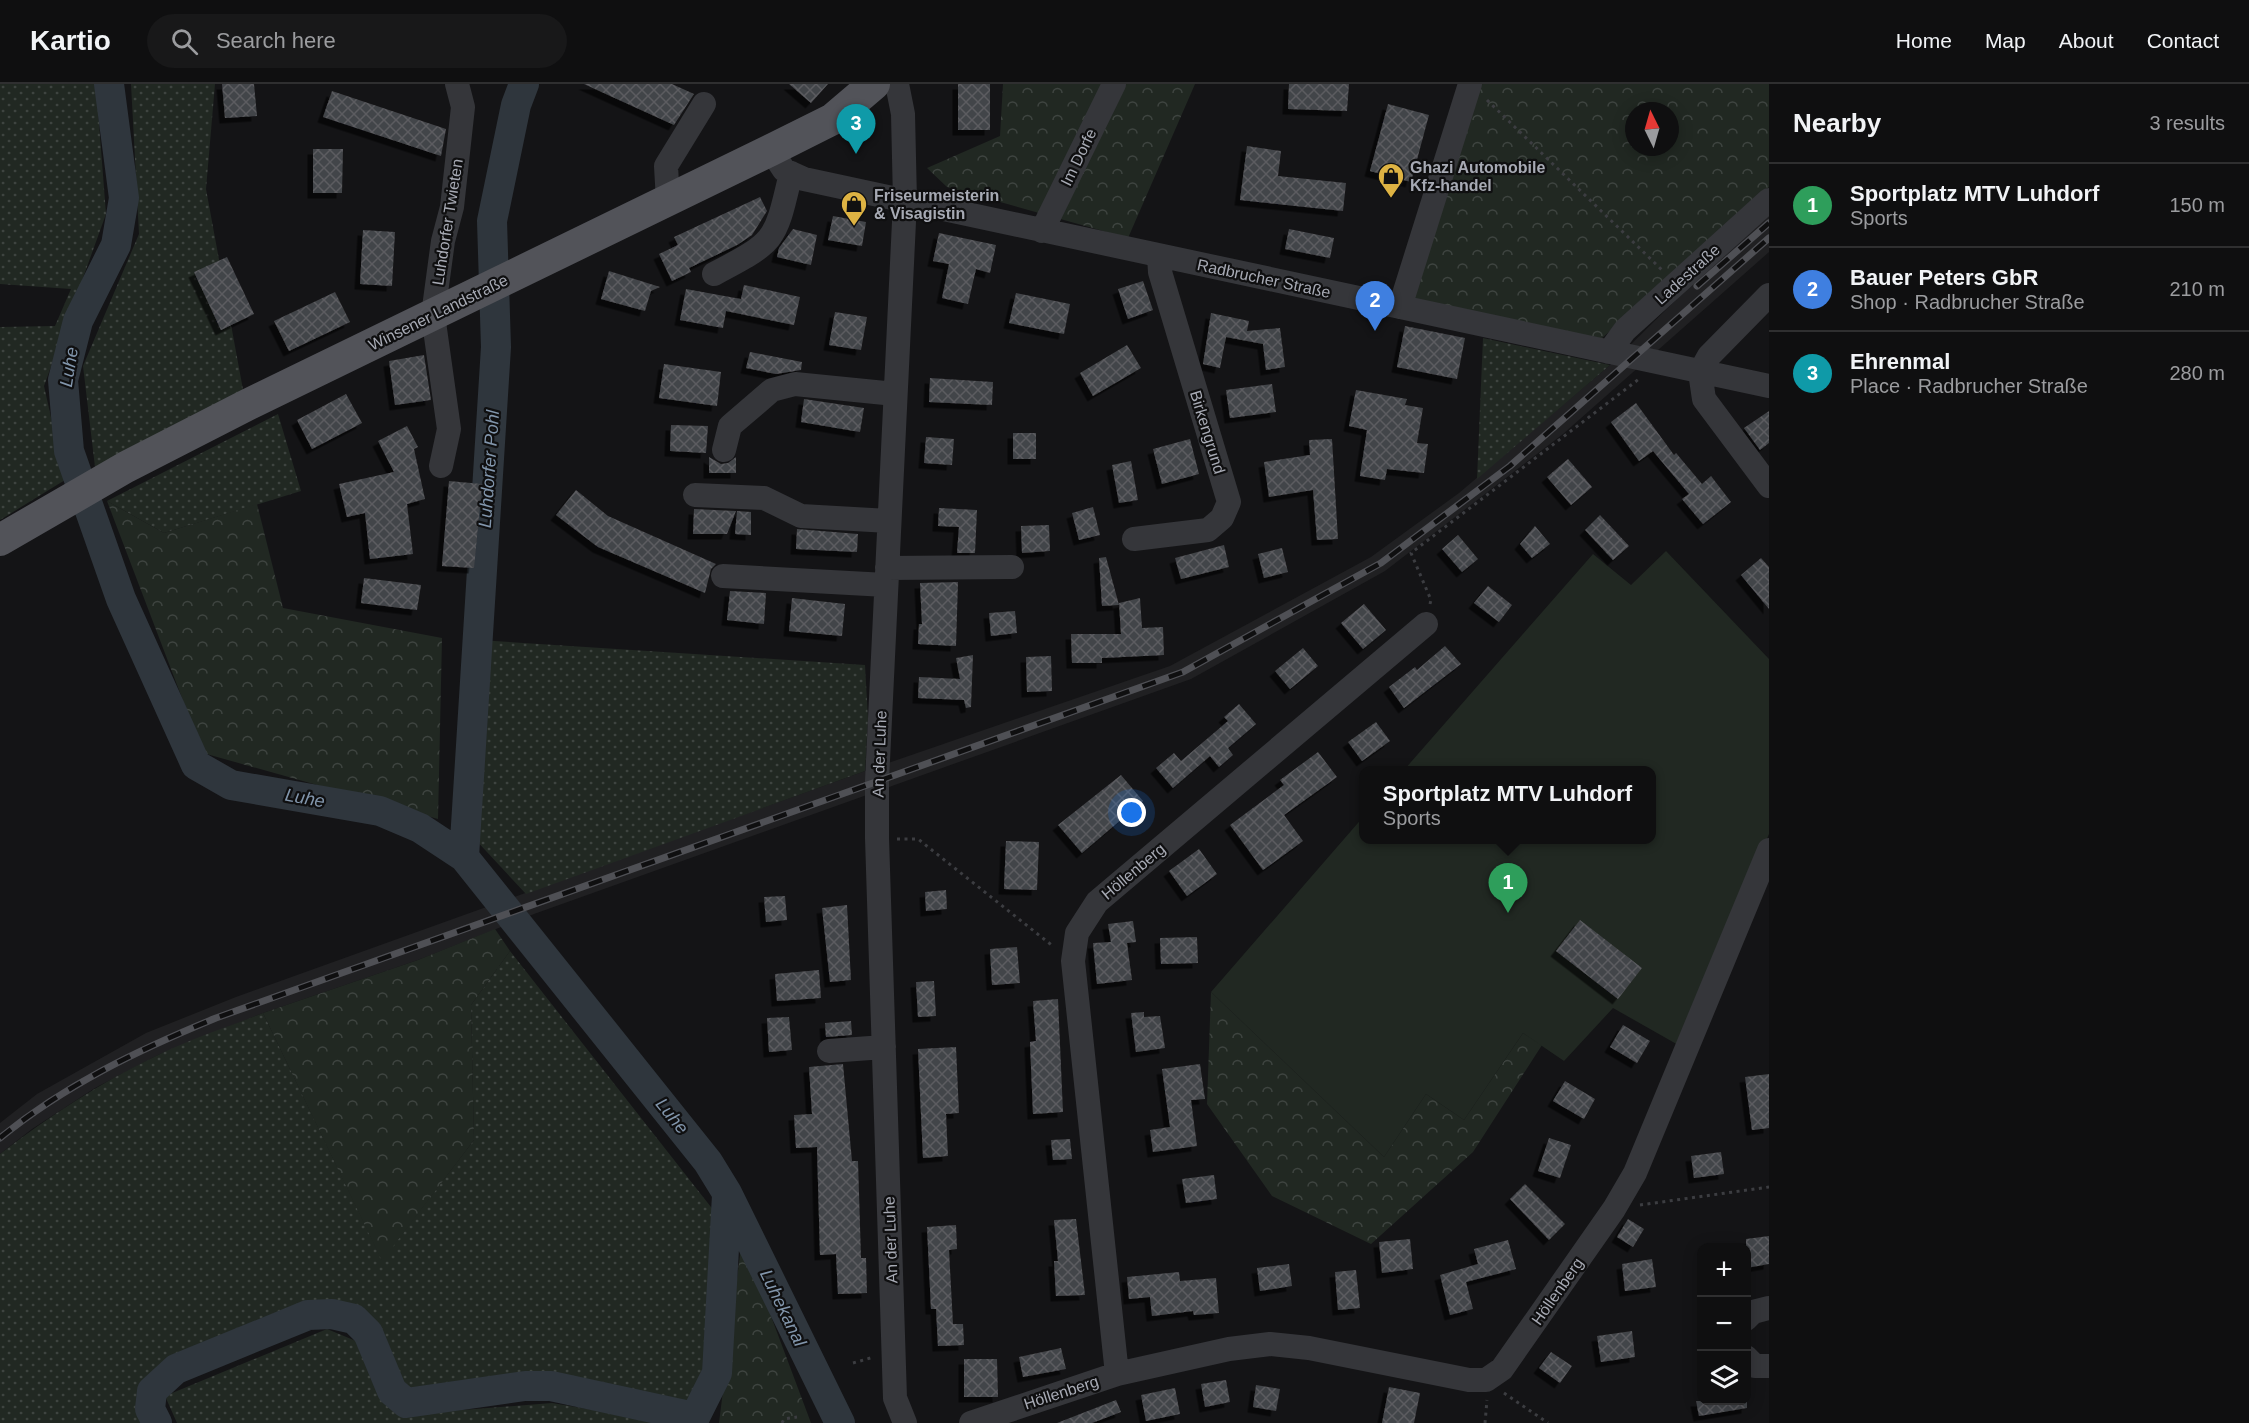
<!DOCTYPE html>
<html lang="en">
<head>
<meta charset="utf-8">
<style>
  :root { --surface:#0f0f10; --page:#181819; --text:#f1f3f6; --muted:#9b9c9f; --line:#2f2f30; --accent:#7c3aed }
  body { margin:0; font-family:Arial,sans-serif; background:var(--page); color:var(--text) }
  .controls { position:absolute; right:18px; bottom:18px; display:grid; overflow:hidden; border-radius:12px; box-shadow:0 3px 15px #0003 }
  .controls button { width:54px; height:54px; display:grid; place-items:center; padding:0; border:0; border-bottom:2px solid var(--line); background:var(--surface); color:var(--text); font:30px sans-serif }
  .compass { position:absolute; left:1625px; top:18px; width:54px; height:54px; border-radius:50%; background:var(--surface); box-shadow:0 3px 15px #0003; rotate:355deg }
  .you { position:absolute; left:1132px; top:729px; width:21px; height:21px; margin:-15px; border:4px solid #fff; border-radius:50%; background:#1a73e8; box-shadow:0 0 0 9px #1a73e833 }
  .badge { display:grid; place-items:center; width:39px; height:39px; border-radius:50%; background:var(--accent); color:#fff; font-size:20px; font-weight:700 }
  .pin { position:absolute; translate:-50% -50px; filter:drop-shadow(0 2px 3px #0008) }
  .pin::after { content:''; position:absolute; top:32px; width:21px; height:18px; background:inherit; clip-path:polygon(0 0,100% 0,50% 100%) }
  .popup { position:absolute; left:1359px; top:682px; width:297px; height:78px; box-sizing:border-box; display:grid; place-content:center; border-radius:12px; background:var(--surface); filter:drop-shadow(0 2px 4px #0005); font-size:20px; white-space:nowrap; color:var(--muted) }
  .popup b { font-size:22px; color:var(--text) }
  .popup::after { content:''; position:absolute; left:50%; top:100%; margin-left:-12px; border:12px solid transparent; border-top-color:var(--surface) }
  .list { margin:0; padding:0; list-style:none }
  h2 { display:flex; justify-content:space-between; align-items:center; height:78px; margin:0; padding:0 24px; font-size:26px }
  h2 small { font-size:20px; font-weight:400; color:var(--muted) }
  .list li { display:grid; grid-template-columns:39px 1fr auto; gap:18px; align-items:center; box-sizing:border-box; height:84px; padding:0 24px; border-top:2px solid var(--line) }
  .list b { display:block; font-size:22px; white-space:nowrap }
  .list p { margin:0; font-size:20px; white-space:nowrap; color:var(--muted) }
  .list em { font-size:20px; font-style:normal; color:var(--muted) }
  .icon { flex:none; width:33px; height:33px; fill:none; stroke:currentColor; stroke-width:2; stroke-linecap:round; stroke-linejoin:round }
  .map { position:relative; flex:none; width:1769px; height:1339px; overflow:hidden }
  header { display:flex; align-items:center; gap:36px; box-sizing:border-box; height:84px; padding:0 30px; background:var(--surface); border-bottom:2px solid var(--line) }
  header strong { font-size:28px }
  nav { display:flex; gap:33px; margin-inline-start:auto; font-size:21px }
  .search { width:420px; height:54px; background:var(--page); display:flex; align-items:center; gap:15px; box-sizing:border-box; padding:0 21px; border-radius:33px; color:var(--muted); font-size:22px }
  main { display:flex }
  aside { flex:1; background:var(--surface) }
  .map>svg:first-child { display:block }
  .built { fill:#202022 }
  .grass { fill:url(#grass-dots) }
  .forest { fill:url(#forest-crowns); fill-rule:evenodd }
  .garden { fill:#212822 }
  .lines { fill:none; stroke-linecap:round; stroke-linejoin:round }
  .river { stroke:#2f363d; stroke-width:30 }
  .building { fill:url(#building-cross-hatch); filter:url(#shadow) }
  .path { stroke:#3c3d41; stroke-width:3; stroke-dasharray:3 4.5; stroke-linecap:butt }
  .minor { stroke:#35363a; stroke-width:24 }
  .major { stroke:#525359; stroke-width:32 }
  .rail-casing { stroke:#4f5055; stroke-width:7 }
  .rail { stroke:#0f0f10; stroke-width:4.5; stroke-dasharray:14; stroke-linecap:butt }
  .labels { text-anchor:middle; stroke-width:4.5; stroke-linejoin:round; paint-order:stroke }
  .street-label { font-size:16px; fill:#a7aab4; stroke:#0f0f10 }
  .poi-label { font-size:16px; font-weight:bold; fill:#a7aab4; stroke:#0f0f10; text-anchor:start }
  .water-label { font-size:18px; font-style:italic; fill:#8296ac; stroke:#0f0f10 }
</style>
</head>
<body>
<header>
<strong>Kartio</strong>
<div class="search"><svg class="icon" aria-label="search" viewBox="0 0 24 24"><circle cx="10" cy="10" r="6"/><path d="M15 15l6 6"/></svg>Search here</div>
<nav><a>Home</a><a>Map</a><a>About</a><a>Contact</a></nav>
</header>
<main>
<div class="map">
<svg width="1769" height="1339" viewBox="0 0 1769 1339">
  <defs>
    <pattern id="grass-dots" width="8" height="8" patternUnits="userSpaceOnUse" patternTransform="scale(1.5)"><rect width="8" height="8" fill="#212822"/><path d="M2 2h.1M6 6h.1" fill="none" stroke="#3e4440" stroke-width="1.8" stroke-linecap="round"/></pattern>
    <pattern id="forest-crowns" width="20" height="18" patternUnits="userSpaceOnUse" patternTransform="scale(1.5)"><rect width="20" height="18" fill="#212822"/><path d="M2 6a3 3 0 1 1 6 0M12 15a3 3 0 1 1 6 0" fill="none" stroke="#3e4440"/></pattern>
    <pattern id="building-cross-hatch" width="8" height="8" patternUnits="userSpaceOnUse" patternTransform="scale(1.5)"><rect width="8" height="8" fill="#434448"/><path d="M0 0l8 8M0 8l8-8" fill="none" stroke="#5b5c60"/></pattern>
    <filter id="shadow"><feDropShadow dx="-5.5" dy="5.5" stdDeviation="0" flood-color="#0009"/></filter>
  </defs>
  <rect width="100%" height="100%" fill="#141416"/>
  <path class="built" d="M1769,130V168L1563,350L1385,487L1191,595L534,830L418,876L263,929L158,971L95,1004L32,1045L0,1070V1039L37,1010L146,949L236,913L865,687L1170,582L1371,473L1459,409L1610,281L1688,204Z"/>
  <path class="grass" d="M0,0H96L106,130L44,302L65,396L0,436V243L55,242L71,205L0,200Z
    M131,0H215L206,105L244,311L95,383L83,282L139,150Z
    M1483,254L1610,281L1477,395Z
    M278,330L301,407L164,449L107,417Z
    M479,556L865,581L868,635L865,687L526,810L473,753Z
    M510,867L718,1132L707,1217L708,1277L702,1306L683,1323L531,1289L419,1313L398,1304L369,1239L346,1224H312L148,1294L137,1312L146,1339H0V1070C49,1032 100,999 156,972C190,955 228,943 263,929L382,1176L474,1056L471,921Z
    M327,1245L356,1257L381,1312L397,1326L424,1329L552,1319L671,1339H177L165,1312Z"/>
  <path class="forest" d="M1003,0H1195L1128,154L947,103L927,84L1000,52Z
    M1478,0H1769V103L1601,255L1406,218ZM1634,27H1670V63H1634Z
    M107,417L164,449L257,420L283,524L442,554L438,735L203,669Z
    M495,845L510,867L471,921L474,1056L382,1177L263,929L418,876Z
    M1211,908L1384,1073L1426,1010L1464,1036L1523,949L1542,961L1473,1068L1371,1160L1272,1112L1207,1020Z
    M742,1155L811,1339H719Z"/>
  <path class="garden" d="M1666,467L1769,575V750L1680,962L1613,924L1564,977L1523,949L1464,1036L1426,1010L1384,1073L1211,908L1364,732V756H1652V686H1404L1593,470L1631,501Z"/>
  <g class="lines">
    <path class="river" d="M109,0L124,114L116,161L78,237L63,296L69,367L121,515L196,681L231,701L380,727L420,744L464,773L708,1078L727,1109L840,1339
      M464,773L496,263L492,137L516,21L524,0
      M157,1339L150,1325L152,1307L176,1285L308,1231L332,1230L354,1235L368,1249L392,1307L406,1319L525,1302H551L694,1333
      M692,1339L717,1289L727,1111"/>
  </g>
  <path class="building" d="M222,0H254L257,32L225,34Z
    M584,0H672L694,10L674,41Z
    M789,0H828L811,19Z
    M958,0H990V46H958Z
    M1289,0H1349L1347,27L1288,25Z
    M332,7L446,45L441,72L323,33Z
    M1388,20L1429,31L1411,98L1370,87Z
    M1247,62L1281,67L1278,92L1346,99L1343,127L1240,116Z
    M313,65H343L342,109H313Z
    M760,113L767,127L752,151L737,161L689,184L691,188L672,197L659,170L678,161L674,153Z
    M833,132L866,138L862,162L828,156Z
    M793,145L817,151L811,181L777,173L779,164Z
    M1289,145L1334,154L1330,174L1285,165Z
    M363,146L395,148L392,202L360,200Z
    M939,149L996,161L990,189L976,185L968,220L942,214L949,180L933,177Z
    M227,173L254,230L221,246L194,188Z
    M609,187L660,203L651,207L645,227L601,215Z
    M1143,197L1153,226L1128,235L1118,205Z
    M744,201L800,213L794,241L726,227L723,244L680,236L686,205L741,215Z
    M335,208L350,238L289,267L274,237Z
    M1016,209L1070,220L1064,250L1009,239Z
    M835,228L867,233L861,266L829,261Z
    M1211,229L1249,237L1247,247L1280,244L1285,283L1266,286L1263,260L1226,253L1220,284L1203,280Z
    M1405,242L1465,254L1457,295L1397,283Z
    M1127,261L1141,284L1093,312L1080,289Z
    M750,268L802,278L801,286L776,290L746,284Z
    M424,271L431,316L395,321L389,277Z
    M664,280L721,288L717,322L659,314Z
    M930,294L993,298L992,321L929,318Z
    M1272,300L1276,328L1230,334L1226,306Z
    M1356,306L1407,315L1405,321L1423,324L1417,359L1428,360L1424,389L1387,385L1385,396L1360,392L1367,346L1349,342Z
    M346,310L362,339L312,365L297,336Z
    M804,315L864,324L860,348L801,338Z
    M1636,319L1674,371L1676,369L1702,400L1711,392L1731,418L1703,440L1682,415L1689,410L1653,367L1639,377L1611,338Z
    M1769,327V359L1760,366L1744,344Z
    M671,341L708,342L706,369L670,367Z
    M407,342L418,363L414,365L425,415L407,420L413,470L370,475L365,429L347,433L339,400L394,388L378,357Z
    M1013,349H1036V375H1013Z
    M926,353L954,355L952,381L924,379Z
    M1190,355L1199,390L1162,400L1153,365Z
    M1332,355L1338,455L1317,456L1313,406L1269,413L1264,378L1310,371L1309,356Z
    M709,373L721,380L728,379L736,373V389H709Z
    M1568,375L1592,403L1571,421L1547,393Z
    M1131,377L1138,416L1119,419L1112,381Z
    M449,397L482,400L474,484L442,482Z
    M576,406L608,432L716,480L711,485L705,509L598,463L556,431Z
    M1093,423L1100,451L1079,456L1072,429Z
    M939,424L977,426L975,469H957L959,443L938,442Z
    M694,425L736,427L727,450H693Z
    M737,427L751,428V451L735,450Z
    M1600,431L1629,462L1613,476L1585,446Z
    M1049,441L1050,467L1022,469L1021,442Z
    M1535,442L1550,460L1532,474L1520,460Z
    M797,445L858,450L857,468L796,465Z
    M1458,451L1478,475L1462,488L1442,465Z
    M1224,461L1229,483L1181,495L1175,474Z
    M1282,464L1288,488L1264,494L1258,470Z
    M1106,473L1119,521L1102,522L1099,474Z
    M1761,474L1769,483V525L1741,491Z
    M364,494L421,501L417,526L361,519Z
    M958,498L956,562L918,560L919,540H922L920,499Z
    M1488,502L1512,521L1499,538L1474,519Z
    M730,507L766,509L764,540L727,536Z
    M792,514L845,520L842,552L789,547Z
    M1140,514L1142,544L1163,543L1164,571L1102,574V579H1072L1071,550H1121L1119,519Z
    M1364,520L1386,546L1363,565L1341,539Z
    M1015,527L1017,549L991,552L989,529Z
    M1445,562L1461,580L1404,624L1389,603L1415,583L1417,586Z
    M1303,564L1318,582L1290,605L1275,587Z
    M973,571L971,623L966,624L964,616L918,614L919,593L960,595L956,574Z
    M1051,572L1052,607L1027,608L1026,573Z
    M1239,620L1256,640L1228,664L1233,671L1219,683L1210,672L1173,704L1156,684L1174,669L1181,677L1228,637L1224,633Z
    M1376,638L1390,657L1362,677L1348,658Z
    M1318,668L1337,693L1284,731L1303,757L1263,786L1230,741L1284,701L1280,696Z
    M1121,691L1143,717L1082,769L1058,741Z
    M1006,757L1039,758L1037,806L1004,805Z
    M1199,765L1217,790L1187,812L1169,787Z
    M946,806L947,825L926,827L925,808Z
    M785,812L787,836L766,838L764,813Z
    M847,821L851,896L830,898L822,824Z
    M1580,836L1642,884L1618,915L1556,867Z
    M1133,837L1136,858L1127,859L1132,896L1097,900L1093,859L1111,858L1108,840Z
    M1197,853L1198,879L1161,880L1160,854Z
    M1017,863L1020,899L992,901L990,865Z
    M819,886L821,914L777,917L775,890Z
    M934,897L936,932L918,933L916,898Z
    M1058,915L1063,1028L1033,1030L1030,958L1036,957L1033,917Z
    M1144,928V933L1160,932L1165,964L1136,968L1131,929Z
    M789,933L792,966L769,968L767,934Z
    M851,937L852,951L826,953L825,939Z
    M1623,941L1650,957L1637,979L1610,963Z
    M956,963L959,1029L946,1030L948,1072L923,1074L918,965Z
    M843,980L852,1077H858L861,1174H866L867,1209L838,1210L836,1170L820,1171L817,1063L796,1064L794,1031L812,1030L809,983Z
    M1200,980L1205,1015L1191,1016L1197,1062L1153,1068L1150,1046L1170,1043L1162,985Z
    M1769,990V1044L1752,1046L1745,993Z
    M1565,997L1595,1015L1584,1035L1553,1017Z
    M1549,1054L1571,1061L1560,1094L1538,1087Z
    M1070,1055L1072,1075L1053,1076L1051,1056Z
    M1721,1068L1724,1090L1694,1094L1691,1072Z
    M1214,1091L1217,1115L1186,1119L1182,1095Z
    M1525,1100L1565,1140L1549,1156L1510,1115Z
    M1076,1135L1085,1211L1056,1212L1054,1177H1058L1054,1136Z
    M1628,1135L1644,1145L1633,1163L1617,1153Z
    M956,1141L957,1165L949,1166L953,1240H963L964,1261L938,1262L936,1225H931L927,1143Z
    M1769,1152V1180L1746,1184V1155Z
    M1410,1155L1413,1185L1382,1189L1379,1158Z
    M1508,1156L1516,1185L1466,1198L1473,1225L1450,1231L1440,1191L1478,1180L1474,1165Z
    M1652,1175L1656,1203L1625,1207L1622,1180Z
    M1289,1180L1292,1202L1260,1207L1257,1184Z
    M1356,1186L1360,1224L1338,1226L1335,1188Z
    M1179,1188L1180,1197L1216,1194L1219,1229L1194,1231L1193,1227L1152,1232L1150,1213L1129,1215L1127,1193Z
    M1632,1247L1635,1273L1601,1278L1597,1252Z
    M1061,1264L1066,1285L1023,1293L1019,1273Z
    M1551,1268L1572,1282L1560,1299L1539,1284Z
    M964,1275H997L998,1313H964Z
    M1226,1296L1230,1318L1205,1323L1201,1300Z
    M1256,1301L1280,1305L1276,1327L1253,1323Z
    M1389,1303L1420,1309L1414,1339H1382Z
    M1175,1304L1180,1330L1146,1337L1141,1311Z
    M1116,1316L1121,1328L1092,1339H1057Z
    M1696,1317H1747V1324L1699,1332Z"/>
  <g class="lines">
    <path class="path" d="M1487,16L1663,187
      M1430,520L1431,516L1411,469L1639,295
      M897,755H918L1054,863
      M1640,1121L1769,1103
      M853,1279L874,1273
      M1504,1309L1548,1339
      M782,1339L784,1335L797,1333
      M1485,1339L1487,1316"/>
    <path class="minor" d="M897,0L903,30L905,117L877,697V754L895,1314L905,1339
      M771,66L784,86L804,95L1769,302
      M668,117L666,82L704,20
      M1042,147L1114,0
      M714,190C777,157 775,157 791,89
      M1400,223L1470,0
      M1609,268L1625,246L1769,116
      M1700,288L1704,315L1769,402
      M1700,288L1709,272L1769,211
      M724,366L730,342L772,306L795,300L895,310
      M441,382L449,345L433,231L443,157L452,123L463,23L457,0
      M695,411L764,414L801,432L889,437
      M1134,455L1208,446L1222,434L1229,418L1160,188L1159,172
      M887,484L1012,483
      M723,492L886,501
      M829,967L884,963
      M1746,1235L1753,1228L1769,1224
      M1746,1273L1755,1282H1769
      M1117,1290L1073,877L1077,849L1097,818L1426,540
      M971,1339L1117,1290L1229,1265L1270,1260L1309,1264L1469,1296H1486L1502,1285L1614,1125L1635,1089L1769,766"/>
    <path class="major" d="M0,456L126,383L247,321L771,66L833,35L874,0"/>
    <g class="rail-casing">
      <path id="rail" d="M1697,202L1769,139
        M0,1054C65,1001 138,966 216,934L1183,588L1381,479L1510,382L1769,154"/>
    </g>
    <use href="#rail" class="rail"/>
  </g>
  <defs>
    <g id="shop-pin" transform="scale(1.35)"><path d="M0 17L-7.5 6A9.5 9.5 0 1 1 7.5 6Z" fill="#deb343" stroke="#0f0f10"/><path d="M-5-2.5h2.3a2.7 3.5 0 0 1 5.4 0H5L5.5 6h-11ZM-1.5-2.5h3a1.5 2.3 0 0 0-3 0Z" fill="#111"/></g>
  </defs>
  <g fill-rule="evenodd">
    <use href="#shop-pin" x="1391" y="92"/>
    <use href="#shop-pin" x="854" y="120"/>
  </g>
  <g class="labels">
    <g class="street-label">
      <text transform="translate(1078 73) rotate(-64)" y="6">Im Dorfe</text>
      <text transform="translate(447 138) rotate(-81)" y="6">Luhdorfer Twieten</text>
      <text transform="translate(1687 190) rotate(-42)" y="6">Ladestraße</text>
      <text transform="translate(1264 194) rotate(12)" y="6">Radbrucher Straße</text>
      <text transform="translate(438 228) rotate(-26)" y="6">Winsener Landstraße</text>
      <text transform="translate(1208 348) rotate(73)" y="6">Birkengrund</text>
      <text transform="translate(879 670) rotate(-88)" y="6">An der Luhe</text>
      <text transform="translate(1133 787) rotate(-40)" y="6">Höllenberg</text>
      <text transform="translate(890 1156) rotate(-92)" y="6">An der Luhe</text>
      <text transform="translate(1557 1207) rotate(-55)" y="6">Höllenberg</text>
      <text transform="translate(1061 1308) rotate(-18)" y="6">Höllenberg</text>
    </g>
    <g class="poi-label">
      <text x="1410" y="89">Ghazi Automobile<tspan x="1410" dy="18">Kfz-handel</tspan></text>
      <text x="874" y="117">Friseurmeisterin<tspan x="874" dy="18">&amp; Visagistin</tspan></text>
    </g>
    <g class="water-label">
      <text transform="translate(69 283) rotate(-81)" y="6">Luhe</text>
      <text transform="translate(489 385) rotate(-86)" y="6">Luhdorfer Pohl</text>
      <text transform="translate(305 714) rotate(10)" y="6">Luhe</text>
      <text transform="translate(672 1032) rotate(51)" y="6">Luhe</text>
      <text transform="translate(783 1224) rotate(64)" y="6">Luhekanal</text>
    </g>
  </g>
</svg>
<div class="controls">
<button>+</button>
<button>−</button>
<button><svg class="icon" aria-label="layers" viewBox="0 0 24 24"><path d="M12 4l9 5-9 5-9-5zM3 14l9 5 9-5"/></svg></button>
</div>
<svg class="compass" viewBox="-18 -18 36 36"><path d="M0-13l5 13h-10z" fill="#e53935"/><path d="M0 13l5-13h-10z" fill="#9b9c9f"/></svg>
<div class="you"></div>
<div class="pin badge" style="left:1508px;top:829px;background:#2e9e5b">1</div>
<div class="popup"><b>Sportplatz MTV Luhdorf</b>Sports</div>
<div class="pin badge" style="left:1375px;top:247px;background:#3f7fe0">2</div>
<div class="pin badge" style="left:856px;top:70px;background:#0f9aa8">3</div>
</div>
<aside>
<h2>Nearby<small>3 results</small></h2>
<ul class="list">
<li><span class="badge" style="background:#2e9e5b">1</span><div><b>Sportplatz MTV Luhdorf</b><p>Sports</p></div><em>150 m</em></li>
<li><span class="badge" style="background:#3f7fe0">2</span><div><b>Bauer Peters GbR</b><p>Shop · Radbrucher Straße</p></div><em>210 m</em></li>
<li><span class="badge" style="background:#0f9aa8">3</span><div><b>Ehrenmal</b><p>Place · Radbrucher Straße</p></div><em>280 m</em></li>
</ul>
</aside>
</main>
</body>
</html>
